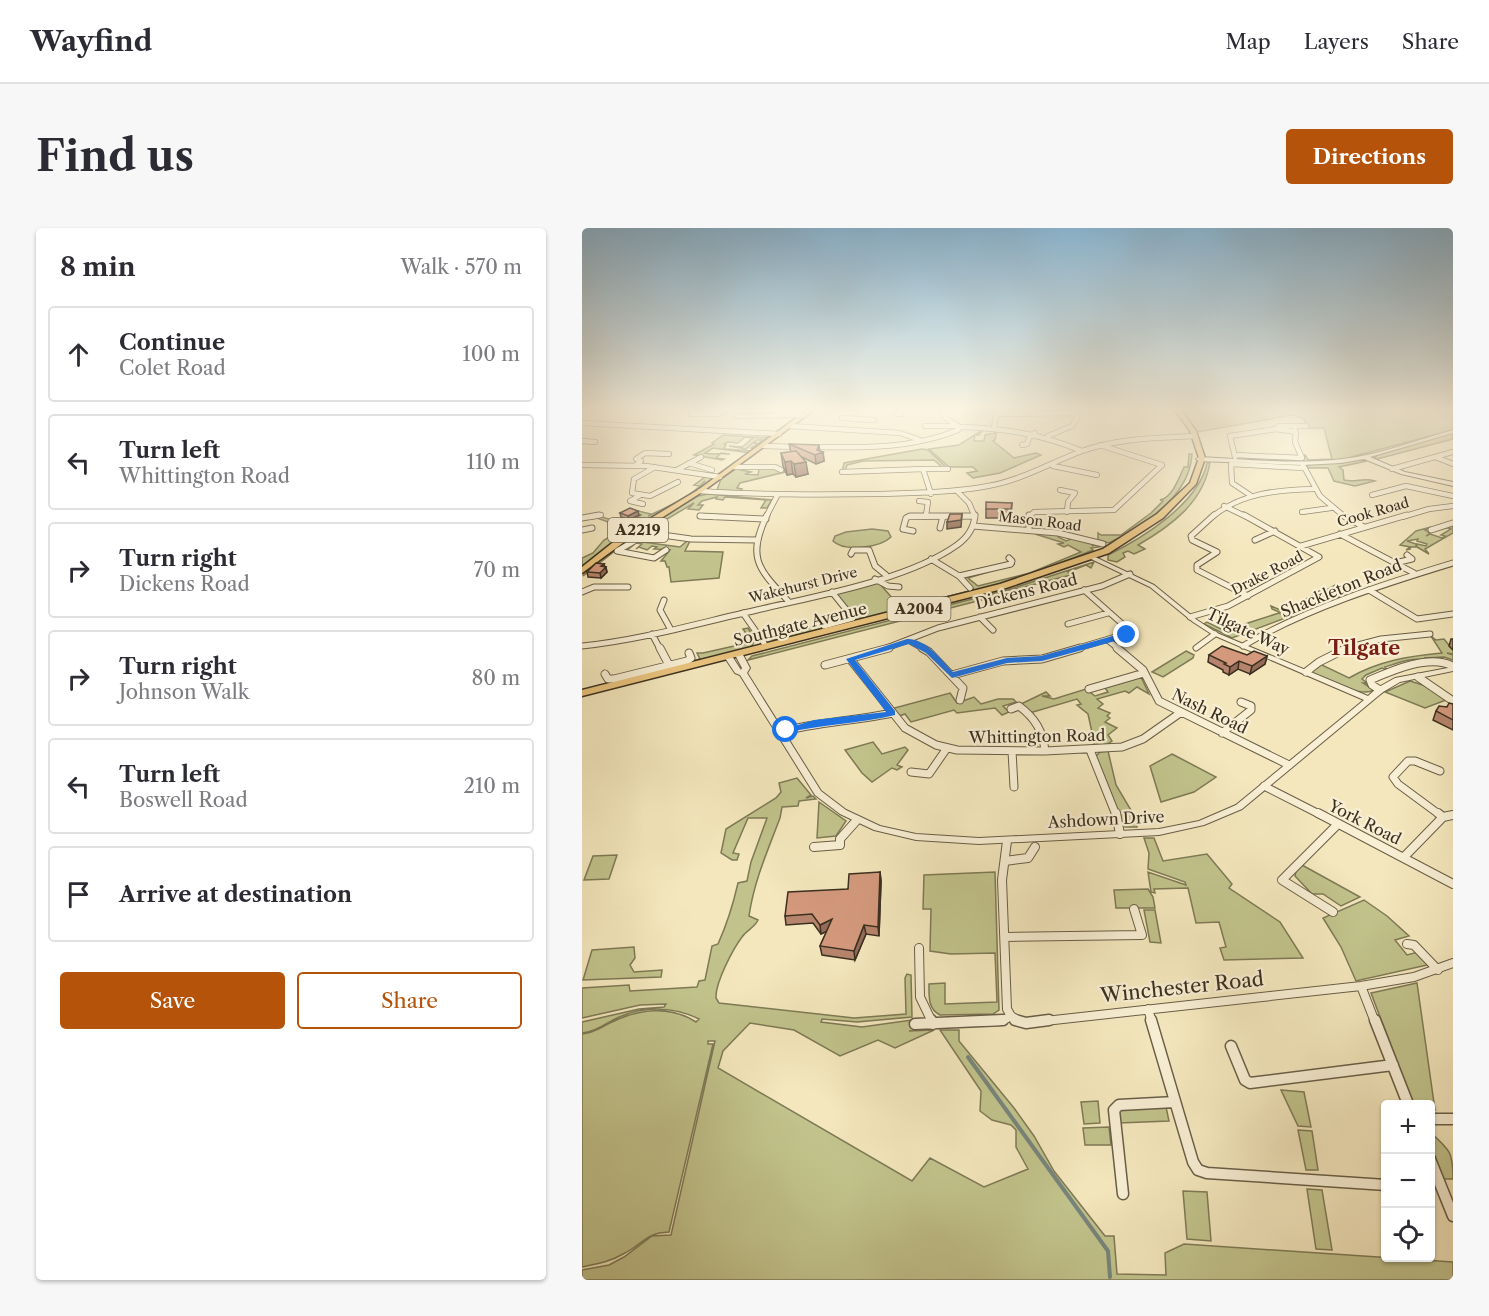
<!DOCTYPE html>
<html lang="en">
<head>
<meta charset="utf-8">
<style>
  :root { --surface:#fff; --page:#f7f7f7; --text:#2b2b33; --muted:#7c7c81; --line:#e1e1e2; --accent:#b45309 }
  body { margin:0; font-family:"Libre Caslon Text",serif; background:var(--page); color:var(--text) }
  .controls { position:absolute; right:18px; bottom:18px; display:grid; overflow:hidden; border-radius:6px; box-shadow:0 2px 4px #0004 }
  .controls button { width:54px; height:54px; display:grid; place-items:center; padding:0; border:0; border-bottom:2px solid var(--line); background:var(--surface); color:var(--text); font:30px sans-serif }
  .stop { position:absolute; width:18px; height:18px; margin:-14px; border:4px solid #1a73e8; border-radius:50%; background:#fff }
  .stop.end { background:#1a73e8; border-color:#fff; box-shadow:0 2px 6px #0008 }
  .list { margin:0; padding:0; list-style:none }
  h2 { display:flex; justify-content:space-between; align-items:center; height:78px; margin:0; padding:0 24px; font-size:26px }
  h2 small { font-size:20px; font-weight:400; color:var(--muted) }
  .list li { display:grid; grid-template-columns:39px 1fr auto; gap:18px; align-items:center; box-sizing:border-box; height:96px; margin:0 12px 12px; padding:0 12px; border:2px solid var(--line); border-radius:6px }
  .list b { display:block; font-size:22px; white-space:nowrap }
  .list p { margin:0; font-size:20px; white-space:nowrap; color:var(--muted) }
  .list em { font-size:20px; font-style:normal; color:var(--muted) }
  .actions { display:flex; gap:12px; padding:18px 24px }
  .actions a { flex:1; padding:14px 0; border:2px solid var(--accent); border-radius:6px; text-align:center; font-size:21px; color:var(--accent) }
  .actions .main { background:var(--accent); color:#fff }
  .icon { flex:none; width:33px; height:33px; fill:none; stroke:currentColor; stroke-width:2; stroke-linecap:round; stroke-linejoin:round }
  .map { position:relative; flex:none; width:871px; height:1052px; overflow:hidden; border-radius:6px }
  header { display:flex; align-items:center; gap:36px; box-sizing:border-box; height:84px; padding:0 30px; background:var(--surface); border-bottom:2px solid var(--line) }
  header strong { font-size:28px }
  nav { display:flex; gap:33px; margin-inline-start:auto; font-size:21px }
  .intro { display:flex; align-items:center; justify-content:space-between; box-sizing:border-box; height:144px; padding:0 36px }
  h1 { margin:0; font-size:42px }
  .button { padding:15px 27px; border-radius:6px; background:var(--accent); color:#fff; font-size:21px; font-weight:700 }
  main { display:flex; gap:36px; padding:0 36px }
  aside { flex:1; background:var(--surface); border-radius:6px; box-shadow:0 2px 4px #0004 }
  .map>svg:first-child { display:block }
  .green { fill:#c2c38c; stroke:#7e7a56; stroke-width:1.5 }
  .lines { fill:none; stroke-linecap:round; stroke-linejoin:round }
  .stream { stroke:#77857c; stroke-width:4 }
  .minor-far4-casing { stroke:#695e47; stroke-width:6 }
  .minor-far3-casing { stroke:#695e47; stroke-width:7 }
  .minor-far2-casing { stroke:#695e47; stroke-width:9 }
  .minor-far1-casing { stroke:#695e47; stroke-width:10 }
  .minor-casing { stroke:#695e47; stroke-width:13 }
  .tertiary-casing { stroke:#695e47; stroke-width:2 }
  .primary-casing { stroke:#3b3020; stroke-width:3 }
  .minor-far4 { stroke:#f8efd4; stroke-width:4.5 }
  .minor-far3 { stroke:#f8efd4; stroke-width:5 }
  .minor-far2 { stroke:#f8efd4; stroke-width:7 }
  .minor-far1 { stroke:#f8efd4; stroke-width:8 }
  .minor { stroke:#f8efd4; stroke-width:10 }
  .tertiary { fill:#f8efd4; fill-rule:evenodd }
  .primary { fill:#eac47e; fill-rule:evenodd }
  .wall { fill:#b6846c; stroke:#3b3020; stroke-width:1.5 }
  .shaded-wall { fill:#946b58; stroke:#3b3020; stroke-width:1.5 }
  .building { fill:#d4997d; stroke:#3b3020; stroke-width:1.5 }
  .route { fill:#1a73e8 }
  .labels { text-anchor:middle; stroke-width:4.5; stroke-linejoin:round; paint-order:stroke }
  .far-street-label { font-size:14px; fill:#3b3020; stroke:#f8efd4 }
  .shield { fill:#f8efd4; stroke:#746956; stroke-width:1.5 }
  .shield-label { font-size:15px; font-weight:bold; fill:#3b3020 }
  .street-label { font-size:16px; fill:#3b3020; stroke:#f8efd4 }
  .quarter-label { font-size:20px; font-weight:bold; fill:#7a1f14; stroke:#f8efd4 }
  .near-street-label { font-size:20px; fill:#3b3020; stroke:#f8efd4 }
</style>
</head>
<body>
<header>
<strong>Wayfind</strong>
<nav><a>Map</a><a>Layers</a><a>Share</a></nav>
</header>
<div class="intro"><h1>Find us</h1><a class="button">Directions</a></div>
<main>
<aside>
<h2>8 min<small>Walk · 570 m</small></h2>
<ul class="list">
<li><svg class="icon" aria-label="ahead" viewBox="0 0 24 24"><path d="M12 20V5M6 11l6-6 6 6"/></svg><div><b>Continue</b><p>Colet Road</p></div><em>100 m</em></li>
<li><svg class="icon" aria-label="left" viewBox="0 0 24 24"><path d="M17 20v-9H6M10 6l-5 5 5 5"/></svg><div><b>Turn left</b><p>Whittington Road</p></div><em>110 m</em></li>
<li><svg class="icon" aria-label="right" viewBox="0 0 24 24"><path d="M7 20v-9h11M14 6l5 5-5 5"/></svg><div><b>Turn right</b><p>Dickens Road</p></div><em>70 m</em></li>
<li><svg class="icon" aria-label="right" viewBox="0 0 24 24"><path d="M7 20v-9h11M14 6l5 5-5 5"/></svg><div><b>Turn right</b><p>Johnson Walk</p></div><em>80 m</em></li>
<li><svg class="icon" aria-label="left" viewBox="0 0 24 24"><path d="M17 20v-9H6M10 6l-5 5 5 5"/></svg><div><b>Turn left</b><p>Boswell Road</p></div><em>210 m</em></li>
<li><svg class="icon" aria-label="arrive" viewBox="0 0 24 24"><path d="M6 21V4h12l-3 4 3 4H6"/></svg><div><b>Arrive at destination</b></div></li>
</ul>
<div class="actions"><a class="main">Save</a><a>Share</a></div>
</aside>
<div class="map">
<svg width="871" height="1052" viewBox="0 0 871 1052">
  <rect width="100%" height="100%" fill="#f4e7bd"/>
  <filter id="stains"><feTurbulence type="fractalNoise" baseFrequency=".00333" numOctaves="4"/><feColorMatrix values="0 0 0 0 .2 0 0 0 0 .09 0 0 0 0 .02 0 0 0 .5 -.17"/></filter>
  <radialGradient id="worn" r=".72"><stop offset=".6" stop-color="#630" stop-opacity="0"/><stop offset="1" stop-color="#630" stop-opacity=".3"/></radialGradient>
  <path class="green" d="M602,182H871V202L758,232L728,234L658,231L656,229L720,232L723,227L726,232L750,231L742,200H727L721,190L711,187L615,204Z
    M402,201L397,207H393L392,213H402L403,207L413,205L410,202L415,201L413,212L411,213L432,230L454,225L459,227L418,245L391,250L385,245L395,243L391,239H367L347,221L377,217Z
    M871,204V211L795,231L798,233L792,231L795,227Z
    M180,206L190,208L173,221L169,220L181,212H175L172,214L175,215H171L164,221L147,218L160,219L171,210L163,209L156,215L146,214L142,216L144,217L142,220L144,221L171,223L168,225L131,220L123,225C131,227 139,225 148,226L139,225L134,230L142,231L140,232L112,227L132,216L130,215L141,207L187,210Z
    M340,221L346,222L364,239H360L352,232L281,233L265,237L263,243L260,244L262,235Z
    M607,226H610C608,269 561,298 527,315L516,312V305L519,307H539L569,285L581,273L578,272C590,270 597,250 602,239H606Z
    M778,232L785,233L757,239L761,242L762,252C774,255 781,249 793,253L773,258L752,253L746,240H726L724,237Z
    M628,234C622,274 589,298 556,317L563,321L552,326L546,323L541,325L543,329L535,334L526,332V327C561,310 617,275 625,235Z
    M192,240L203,244L158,255L155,260L160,261L157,265L135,262L139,251L154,241L169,244L163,246L176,247L177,241Z
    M95,244L131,250V251L0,340V330L11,325L22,312L43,300L12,289L17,288L48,298L60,291L55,289L59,287L48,283L52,282L69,286L66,288C85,279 109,269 123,253L118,258L112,257L123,249Z
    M126,266L190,272L185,280H179L184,272L143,269L141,272L134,271L135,269L120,273L116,277H121L117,282L106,281L112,275L38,319L1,348L4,342L57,303L116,268Z
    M871,296V305L843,321L847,326L835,319V316L844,318L845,316L835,313L836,311L825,313L834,316V319H829L828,321L824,322L828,319L818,317L834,303L849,299L843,302L848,305L844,308L848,306L860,310L863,308L859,307L869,301L863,299Z
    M290,301L306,303L309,309C298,320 262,324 251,313L253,308L264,304Z
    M453,306L477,307L476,309L484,313L494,309L514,315L510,318L515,316L517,319L509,320L511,322C411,364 304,386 199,412H192L186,409L240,396L243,399L274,391L254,366L288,354L297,355L319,380L392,362L382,351L383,348L433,336L386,350L396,358L448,345L499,324L486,317L482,319L476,316L482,315Z
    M53,313L98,319L105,313H108L103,323L141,324L137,350L89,354L87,339H85L83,333H79L88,322L72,321L75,319L70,318L65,322L57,319L54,321L60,316L54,315L44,323L40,321Z
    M512,334L509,340L504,337L486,344L489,347L414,366L415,368L166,432L170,428L425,362Z
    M770,352L775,357L752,363L760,369L773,365L755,373L752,371L758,369L734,376L708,389L690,381L689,378L703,384L734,365L737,366L735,364L740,362L743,363L753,357L757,359Z
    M697,385L706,389L650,410L622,396L625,394L647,405L666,395Z
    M166,400L173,411L170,418L164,421L0,462L118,431L115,425H121L170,414L161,401Z
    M849,408L854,412L862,411L871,422V426L865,425L871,427V432L862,429L843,430L844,433C833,428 815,435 803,439L805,442L800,440L784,447L780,451L785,455H781L792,462C779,470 746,452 732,446L729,442L738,436L767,450C796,433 827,428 860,425Z
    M604,423L612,427L611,430L581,449L570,444Z
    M559,449L567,466L555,459L547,465L543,463L515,471L521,476L516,480L528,485L525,488L528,490L523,494L535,500L526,507L530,513L524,517H513L509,510L511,509L506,486L495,477L499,476L495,471L451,484H447L439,476L464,464L468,468H460L472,471L504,461L513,468L526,464L523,460Z
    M828,453L844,458L864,472L843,480L803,464Z
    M368,465L375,475L392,469L399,476L416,471H431L434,474L421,478L427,484L420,487L413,480L375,485L372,482L329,494L323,486L314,489L309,481Z
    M291,514L300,526L323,519L326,522L315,537L320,539L315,542L310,540L290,554L280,545L263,522Z
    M526,523L534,557L553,589L555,599H543L540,597C534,572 521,552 514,528L518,524Z
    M590,526L634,549L612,564L579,574L568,538Z
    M215,550L229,567L224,570L231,568L234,571L217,573L216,578L200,579L198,590C186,622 172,653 167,688L176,692C173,699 165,702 160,709C151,721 133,755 134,770L137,775L272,790L324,786L323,750L325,746L329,747L330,789L275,794L240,791L239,794L280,799L337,791L349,801L327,803L352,802L313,820L296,812L258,828L212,802L168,795L141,823L136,840L330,953L348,930L402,959L446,941L434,919V902L429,897L410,892L398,883L399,863L358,802H377V813L432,880L452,908L472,943L523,1008H532L535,1046L584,1047L583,1025L602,1016L871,1034V1052H0V1042L27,1037L42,1029L70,1008L89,1007L133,813H126V816H131L87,1004C62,1005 62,1016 41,1026C28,1034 14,1036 0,1039V806C12,805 19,799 30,794C57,781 88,777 114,794L117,791C92,778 61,778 35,790C23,796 13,804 0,805V794L57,781L82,779L84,776L58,777L0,790V760L47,757L48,763L115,759L117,753L123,752L130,718L136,716C145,696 151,677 156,655L165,653L169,634L185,590H166L151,625L157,626L155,632H150L139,625L144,601L194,570L199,564L197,555Z
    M237,574L264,593L254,608L235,610Z
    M562,610H572L581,633L625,626L650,656L647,660L698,694L721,730L642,732L638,720L644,719L637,694L614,695L606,660L572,661L573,665L569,664L566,644L604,657L603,654L566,641L567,625Z
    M35,627L27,651L2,652L11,628Z
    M720,637L778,669L759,678L741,666H730L713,648L714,643Z
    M413,644L417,782L411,786L358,787C346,781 347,769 347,756L363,755V776L415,774L413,725L369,726L348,723L349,681H341L342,647Z
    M566,661L571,669L573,680H534L532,662Z
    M782,672L805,688L827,708L813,712L825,727L836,724L845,737L774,753L759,719L741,690Z
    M562,682H573L579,715L568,714Z
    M52,719L53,730L48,737L52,744L80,742L79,749L1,752L10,722Z
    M835,755L853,882H849L848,876H831L789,765Z
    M699,862L722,864L729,899L716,898Z
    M516,873L518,895L502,896L499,874Z
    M584,879L587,893L537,895V883L540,881Z
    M527,899L529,917H503L501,900Z
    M716,902L730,903L736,942H724Z
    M848,904C868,922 871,924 871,951H861L849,918Z
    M725,961L740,962L750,1022L734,1021Z
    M601,963L625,964L629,1013L605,1011Z"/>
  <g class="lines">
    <path class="stream" d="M386,829L526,1023L528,1049"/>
    <g class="minor-far4-casing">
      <path id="minor-far4" d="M109,186H136L143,183
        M314,186H319L320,182
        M154,188L222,187
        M260,190L292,192
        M0,195L197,206
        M207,198L318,205L338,212
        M343,198H376
        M377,199C421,200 459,206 500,223
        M412,200L414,187L417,186L498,185L490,198L466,208
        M713,200L712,198H724
        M0,213L13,214
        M440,217L445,216L448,208L453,205
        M182,218L215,219
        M229,219C278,220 330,221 376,202L377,199L364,190L359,182
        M653,227L720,230L713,214L714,204L694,201
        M653,229L648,208L694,201L697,198H712
        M853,229L871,236
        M107,235L130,242
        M0,237L64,238L138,249
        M54,237L59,233L54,231L63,225L87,226
        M721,237L738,268L763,289
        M471,238L515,247
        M73,239L52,251L50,265L68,268L96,254
        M152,239H193L199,242
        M341,241H366
        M810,241L871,224
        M95,242L119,229
        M260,244L341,241L349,266
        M478,262L493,265L486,274L485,284
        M118,263C176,267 233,267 292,266C330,265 368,265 406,258C440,252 468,235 500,223C536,210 575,210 613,208
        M375,263L387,275L393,289
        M668,267L650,255L649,236L722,240
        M790,267L824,258L871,268
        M57,268L48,273L61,276
        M337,273L346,274L344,287
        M642,278L665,289
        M720,284L749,280
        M118,288L134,289
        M8,289L19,287
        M184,289L195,268
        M327,289L393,288
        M447,289L452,284L532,282L580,237L518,217
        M630,289C659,265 695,262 731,261
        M820,289L847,281L871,278"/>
    </g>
    <g class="minor-far3-casing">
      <path id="minor-far3" d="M185,287C164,331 177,341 207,374
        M447,287V302
        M632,287L609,308L610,312L635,324L615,337V342L666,368
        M760,287L782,299
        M118,288L184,291
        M0,290L17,287
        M391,298L476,305L521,316
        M358,300L361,288
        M0,302L10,300
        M849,302L871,295
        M331,303L321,301L324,290L328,288H393
        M758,306L832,345
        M673,312L693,303
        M719,318L825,287
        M84,322L72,330L35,323L66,305L109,311L175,312
        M269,326L271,322H287L293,338L304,347
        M349,331L377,348L429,336L430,333L427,330
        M813,335L830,331L825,327
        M377,348L388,360
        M293,351L306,358L317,359
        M787,362L835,391L871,386
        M0,364L12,359H46
        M82,372L78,382L89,402
        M161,385L182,415
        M398,389L411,402
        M608,389L646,378L737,329L662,287
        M486,396L526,385
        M242,398L271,390L250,364
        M70,406L78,421
        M328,413L342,421
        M527,413L537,421
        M0,418C59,412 117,395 175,382C234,368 326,352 375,317C385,310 392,300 393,287
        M661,418C723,381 802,356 871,335
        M614,420L633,406
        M302,421L356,400L520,358L548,346
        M493,421L547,405L545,400L502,362
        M761,421L799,411L848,406"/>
    </g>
    <g class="minor-far2-casing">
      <path id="minor-far2" d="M78,420L87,437
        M340,420L347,424L381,460L378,472
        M535,420L561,442L577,473L707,537
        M268,431L323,500L354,517L375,522L463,523L540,519L561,511L598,485
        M243,437L307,420
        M724,444L737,434L765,420
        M23,446L26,451H32L105,433L109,430L107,425
        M370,447L421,433L460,431L498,420
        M836,449L871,473
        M507,461L562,445
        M798,462L790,457L788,452C811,442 847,426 871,438
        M429,481L437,478C453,490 461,503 463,523
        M198,504C235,494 273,493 310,485
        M640,505L669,482V478L659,474
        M508,522L534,587
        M430,523L432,559
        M858,543L833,533H826L811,549L816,556L858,587
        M329,544L347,546L365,520
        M682,558L739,587"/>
    </g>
    <g class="minor-far1-casing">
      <path id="minor-far1" d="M534,585L538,606
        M736,585L871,656
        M856,585L861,589
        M425,613L420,652L425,781L429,788
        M232,619L258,617V611L275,592
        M822,629L861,589L871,587
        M423,633L446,630L453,619
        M751,684L700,652L756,596
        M423,709L560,707L552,681
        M825,716L832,717L856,742
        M337,720L338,769L350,794
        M779,758L793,794
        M566,781L570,794
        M429,788L439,794
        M393,794L420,793L429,788
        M454,794L779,758L832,749L871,735"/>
    </g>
    <g class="minor-casing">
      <path id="minor" d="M349,792L351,796
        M433,792L444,795L467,792
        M569,792L611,934L616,942L625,945L804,957
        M793,792L826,876
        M333,796L421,792
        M649,818L663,852L668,855L811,837
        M848,891H871
        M848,931L871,988
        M541,966L532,882L537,877L593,874"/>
    </g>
    <g class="tertiary-casing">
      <path id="tertiary" d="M871,202V205L788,229L823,244L871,254V258L819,246L782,231L759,235L720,237L617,233L614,231L617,229C664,231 713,237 760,231C798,227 834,212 871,202Z
        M509,327L572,357L615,392L635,405L786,468L795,460L813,450L871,439V443L818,454L801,464L660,581L622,597L577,607L397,616L334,612L292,602L258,586L233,567L158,447L153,445L143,430L144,428H150L159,442L160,440L153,427L154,425H160L168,440L165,445L239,563L264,582L298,598L334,606L397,610L577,601L617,593L654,577L782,472L631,407L611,394L568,359L507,330L506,329Z"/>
    </g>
    <g class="primary-casing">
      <path id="primary" d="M225,182H232L120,264L45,312L0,345V339L39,308L116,262Z
        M593,182H599L614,203L623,230L614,256L581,290L527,325L424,360L0,468V462L418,356L521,321L575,286L608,255L617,230L608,203Z"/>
    </g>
    <use href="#minor-far4" class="minor-far4"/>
    <use href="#minor-far3" class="minor-far3"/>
    <use href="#minor-far2" class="minor-far2"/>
    <use href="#minor-far1" class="minor-far1"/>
    <use href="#minor" class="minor"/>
    <use href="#tertiary" class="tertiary"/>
    <use href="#primary" class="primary"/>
  </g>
  <path class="wall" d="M207,216L241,224L242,233L234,236L220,229L226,246L214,249L211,246L205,247L201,238L199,225L209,224Z
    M430,275L429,290H404V281Z
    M38,285L57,287L47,292L39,289Z
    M24,339L25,344L19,350L6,349L5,344Z
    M869,411H871V422L867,418Z
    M627,427H665L685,428L683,436L668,446L656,441L647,447L641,444V442L626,434Z
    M871,476V502L851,492L854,483Z
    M298,644L299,653L297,708L284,706L273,732L240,727L238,718L245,703L239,706L231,695L204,697L203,688L266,661Z"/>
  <path class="shaded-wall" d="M237,217L238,225L241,224L242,233L234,236L233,227Z
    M209,233L211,246L205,247L203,234Z
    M224,234L226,246L214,249L212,236Z
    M56,283L57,287L47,292L46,288Z
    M380,286L379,299L365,301V294Z
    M22,336L25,344L19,350L18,345L19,338Z
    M685,428L683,436L668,446L670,438Z
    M657,433L656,441L647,447L648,439Z
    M298,644L299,653L297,708L296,699Z
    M250,691L252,700L239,706L238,697Z
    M282,697L284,706L273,732L272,723Z"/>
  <path class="building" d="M207,216L237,217L235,222L241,224L233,227Z
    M214,223L224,234L212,236L209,233L203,234L199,225Z
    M404,274L430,275L429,281H404Z
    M48,280L56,283L46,288L38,285Z
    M368,286H380L379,292L365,294Z
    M14,335L22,336L19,338L24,339L18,345L5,344Z
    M640,418L665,427L672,423L685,428L670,438L657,433L648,439L642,436L644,435L627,427Z
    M867,475L871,476V492L854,483L857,478L865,479Z
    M298,644L296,699L282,697L272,723L238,718L250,691L238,697L230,686L203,688L206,664L266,661L267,646Z"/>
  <linearGradient id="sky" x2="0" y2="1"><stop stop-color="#8bb8d6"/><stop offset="0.55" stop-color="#faf4e1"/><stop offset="1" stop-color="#faf4e1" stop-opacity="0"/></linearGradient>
  <rect width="871" height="329" fill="url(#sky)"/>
  <path class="route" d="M545,404L549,407L548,409L460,433L425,435L370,450L344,425L327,416L273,432L313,483V487C277,496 240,496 204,505L200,502L232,492L304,484L264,431L325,411C343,410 360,432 371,444L425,430L459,428Z"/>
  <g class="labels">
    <g class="far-street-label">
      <text transform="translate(791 284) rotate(-16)" y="5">Cook Road</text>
      <text transform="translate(458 293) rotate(7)" y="5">Mason Road</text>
      <text transform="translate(685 345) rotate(-27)" y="5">Drake Road</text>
      <text transform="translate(221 357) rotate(-14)" y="5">Wakehurst Drive</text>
    </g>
    <g class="shield">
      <rect x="26" y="290" width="60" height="24" rx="4.5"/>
      <rect x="305.5" y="369" width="63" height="24" rx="4.5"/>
    </g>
    <g class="shield-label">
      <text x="56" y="307">A2219</text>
      <text x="337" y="386">A2004</text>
    </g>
    <g class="street-label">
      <text transform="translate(759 360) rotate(-22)" y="6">Shackleton Road</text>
      <text transform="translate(444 363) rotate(-14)" y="6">Dickens Road</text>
      <text transform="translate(218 396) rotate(-14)" y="6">Southgate Avenue</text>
      <text transform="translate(666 403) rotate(25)" y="6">Tilgate Way</text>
      <text transform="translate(628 483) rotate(26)" y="6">Nash Road</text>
      <text transform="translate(455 508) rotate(-1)" y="6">Whittington Road</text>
      <text transform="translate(524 591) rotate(-3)" y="6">Ashdown Drive</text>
      <text transform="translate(783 594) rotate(27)" y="6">York Road</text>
    </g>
    <g class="quarter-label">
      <text x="782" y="427">Tilgate</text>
    </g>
    <g class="near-street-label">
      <text transform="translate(600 759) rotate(-6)" y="7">Winchester Road</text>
    </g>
  </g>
  <rect width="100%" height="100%" filter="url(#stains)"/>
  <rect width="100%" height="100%" fill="url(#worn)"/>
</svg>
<div class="controls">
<button>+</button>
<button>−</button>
<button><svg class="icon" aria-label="locate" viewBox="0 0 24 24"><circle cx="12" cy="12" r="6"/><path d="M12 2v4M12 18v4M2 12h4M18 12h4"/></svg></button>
</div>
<div class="stop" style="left:204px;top:502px"></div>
<div class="stop end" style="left:545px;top:407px"></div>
</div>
</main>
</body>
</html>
